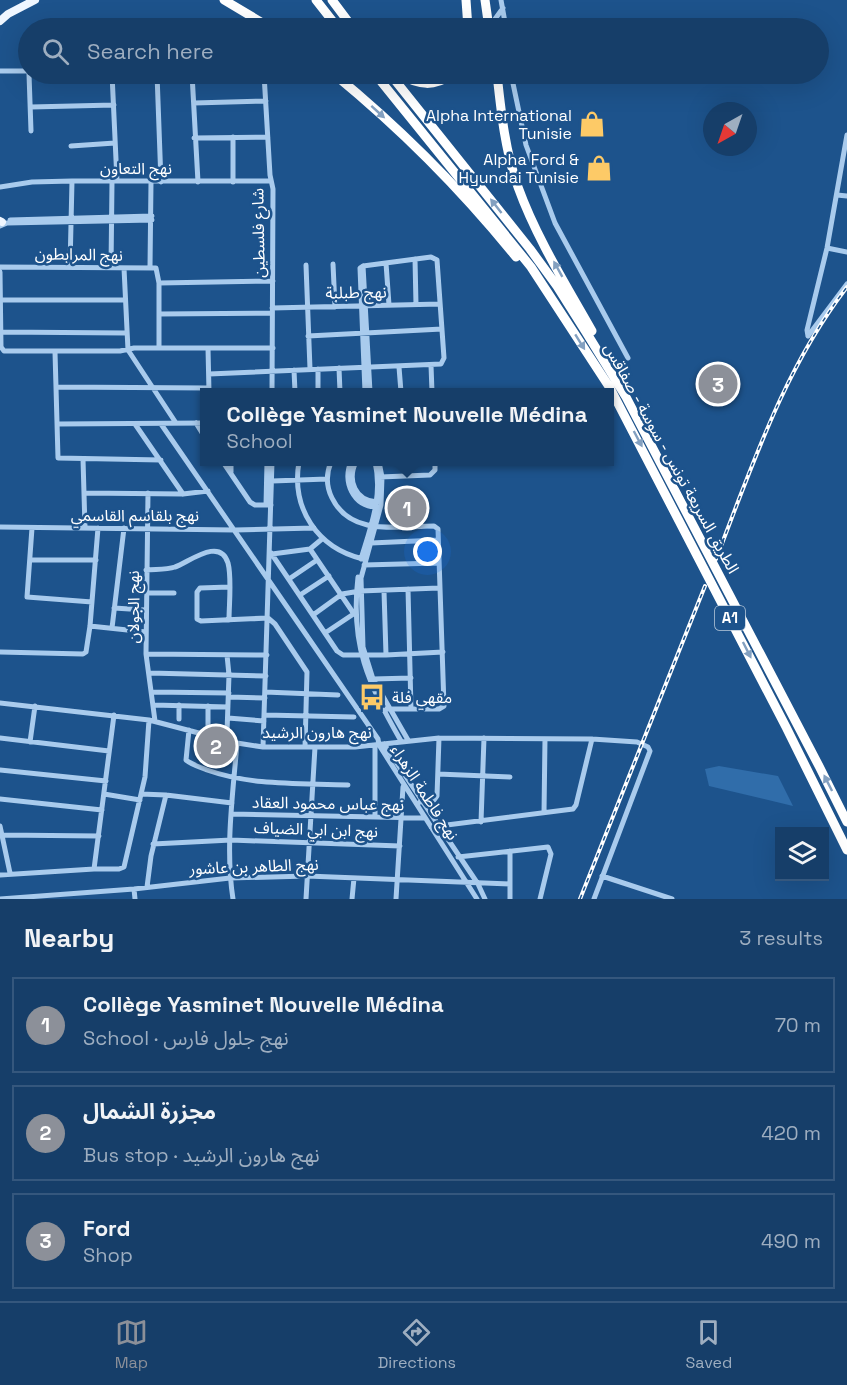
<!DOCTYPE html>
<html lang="en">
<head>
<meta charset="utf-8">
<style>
  :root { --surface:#163e69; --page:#234971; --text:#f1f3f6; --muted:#9eaec0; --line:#35577d; --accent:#8c9099 }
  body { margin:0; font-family:"Space Grotesk","Noto Sans Arabic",sans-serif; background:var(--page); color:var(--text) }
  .controls { position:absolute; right:18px; bottom:18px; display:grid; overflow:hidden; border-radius:0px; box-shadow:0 6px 24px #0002 }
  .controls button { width:54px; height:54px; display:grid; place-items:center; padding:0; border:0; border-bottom:2px solid var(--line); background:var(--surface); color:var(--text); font:30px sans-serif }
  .compass { position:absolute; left:703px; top:102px; width:54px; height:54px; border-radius:50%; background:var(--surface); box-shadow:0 6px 24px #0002; rotate:220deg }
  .you { position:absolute; left:428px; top:552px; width:21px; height:21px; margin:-15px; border:4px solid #fff; border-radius:50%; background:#1a73e8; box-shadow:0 0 0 9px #1a73e833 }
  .badge { display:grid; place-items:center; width:39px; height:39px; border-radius:50%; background:var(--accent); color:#fff; font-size:20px; font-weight:700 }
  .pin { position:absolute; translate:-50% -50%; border:3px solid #fff; box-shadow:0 2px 6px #0006 }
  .popup { position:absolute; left:200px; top:388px; width:414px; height:78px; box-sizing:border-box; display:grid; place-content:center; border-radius:0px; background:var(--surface); filter:drop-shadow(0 2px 4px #0005); font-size:20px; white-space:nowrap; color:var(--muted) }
  .popup b { font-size:22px; color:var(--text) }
  .popup::after { content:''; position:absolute; left:50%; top:100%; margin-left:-12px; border:12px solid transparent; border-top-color:var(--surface) }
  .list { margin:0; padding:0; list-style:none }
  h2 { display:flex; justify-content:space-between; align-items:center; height:78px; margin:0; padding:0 24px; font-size:26px }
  h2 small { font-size:20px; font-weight:400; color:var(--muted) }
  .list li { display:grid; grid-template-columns:39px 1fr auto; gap:18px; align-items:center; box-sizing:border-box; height:96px; margin:0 12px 12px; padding:0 12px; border:2px solid var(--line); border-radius:0px }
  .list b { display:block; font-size:22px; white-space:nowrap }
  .list p { margin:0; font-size:20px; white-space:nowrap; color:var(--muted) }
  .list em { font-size:20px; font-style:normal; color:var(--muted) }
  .icon { flex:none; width:33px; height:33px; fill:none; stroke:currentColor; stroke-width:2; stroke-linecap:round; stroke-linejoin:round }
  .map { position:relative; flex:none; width:847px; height:899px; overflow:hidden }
  .search { position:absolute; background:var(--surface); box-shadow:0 6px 24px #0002; left:18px; right:18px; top:18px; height:66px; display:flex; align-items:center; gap:15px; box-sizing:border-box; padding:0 21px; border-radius:33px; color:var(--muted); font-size:22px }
  .sheet { height:402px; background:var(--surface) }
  nav { display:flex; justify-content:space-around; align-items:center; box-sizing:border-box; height:84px; border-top:2px solid var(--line); background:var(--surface); font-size:16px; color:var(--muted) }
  nav a { display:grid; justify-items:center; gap:3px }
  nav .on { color:var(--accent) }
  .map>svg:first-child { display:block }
  .green { fill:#306daa }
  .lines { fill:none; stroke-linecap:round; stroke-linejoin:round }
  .minor { stroke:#a9cbed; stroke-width:5 }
  .primary { stroke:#eff6ff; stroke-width:8 }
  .motorway { stroke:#fff; stroke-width:9 }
  .rail-casing { stroke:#fff; stroke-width:4 }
  .rail { stroke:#1d538c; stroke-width:1.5; stroke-dasharray:4.5; stroke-linecap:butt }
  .oneway { fill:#83a0c0 }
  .labels { text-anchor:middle; stroke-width:5; stroke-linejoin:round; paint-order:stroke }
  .shield { fill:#1d538c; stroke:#bbcbdc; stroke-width:1.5 }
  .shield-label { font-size:15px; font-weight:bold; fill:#fff }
  .poi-label { font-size:16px; fill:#fff; stroke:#1d538c; text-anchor:end }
  .street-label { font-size:16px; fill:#fff; stroke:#1d538c }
</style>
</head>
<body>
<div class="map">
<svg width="847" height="899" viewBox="0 0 847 899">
  <rect width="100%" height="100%" fill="#1d538c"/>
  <path class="green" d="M719,766L778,776L793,806L709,786L705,769Z"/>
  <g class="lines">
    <path class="minor" d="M501,0L506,28
      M490,26L503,8
      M0,71H28
      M29,74L31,131
      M112,74L117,181
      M157,74L161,182
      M192,74L198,182
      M264,74L270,175L273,189L272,392
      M511,74L526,145L555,223L628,358
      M194,103L266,101
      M31,107L114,105
      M194,138L268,137
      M71,146L115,143
      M233,182V137
      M0,187L32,182L72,181H271
      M837,195L847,196
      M10,220L152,216
      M0,226L7,223L152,220
      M827,248L847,252
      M415,259L416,305
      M386,263L389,305
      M333,264L335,307
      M306,265L310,369
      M363,266L360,268L365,392
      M363,266L370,392
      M0,267L156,268L159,283V348
      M70,267L72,181
      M150,267L151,182
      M111,268L112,182
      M124,268L128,350L176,423
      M0,272L1,347L4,351H120L134,348H273
      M159,283L273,281
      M1,300H124
      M272,308L440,304
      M159,314L272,313
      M0,332L126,333
      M308,336L442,329
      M808,336L807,330L827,248L847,135
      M808,336L847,284
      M208,348L209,392
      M55,352L58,458L161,460
      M431,365L432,392
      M399,367L401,392
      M339,368L340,392
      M294,370L295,392
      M209,374L441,364L444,358L437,260L431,257L363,266
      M56,387L209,388
      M318,392V369
      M196,423L204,436
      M58,424L204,423
      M135,424L183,494
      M161,424L378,739L379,745L477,899
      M83,459L85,528
      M223,462L250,502L255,505H271
      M299,462C291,508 317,548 363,559
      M331,462C326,474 326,486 332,498C351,537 399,526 434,526L438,529L444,706L439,709H383
      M351,462C342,481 353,506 376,507
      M356,462C347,480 355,501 377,502
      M379,462L382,477L381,505L361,578L363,647L373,679L408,740
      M231,472V462
      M380,477L430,475L435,470V462
      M272,481L327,479
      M84,493L183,494L208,491
      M148,493L146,654L155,721
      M266,505L267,462
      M0,527L235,530L314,528
      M32,528L27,597L92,602
      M371,543L438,540
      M310,549L354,614
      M271,553L337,651L343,655H386L443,652
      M272,554L310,549L322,539
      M361,559C371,526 383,496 375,462
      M30,560H96
      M364,565L438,563
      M146,570C156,569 166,570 175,567C188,563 220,536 228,563C232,578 229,605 229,620
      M358,577C350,645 368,683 401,741
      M289,579L317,560
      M229,587L200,588L197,592V619L201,621L268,618L275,624L307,672L305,747
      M408,589L411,709
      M384,591L386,655
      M146,593H174
      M300,595L329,576
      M114,608L145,610
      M313,615L342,594L360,591L439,588
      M90,626L146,632
      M112,628L124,528
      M325,633L355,613
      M0,652L83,654L86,652L90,626L98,528
      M146,654L267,655
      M150,673L266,676
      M373,679L411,678
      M153,692L229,693
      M265,692L338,695
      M229,697L265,698
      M0,703L149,720L237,743L263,747H355L439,738L592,739L637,742L648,747L650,751L594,899
      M154,705L228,707
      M179,705V719
      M265,715L354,717
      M228,718L264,721
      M208,727V706
      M189,730L186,760C192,765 200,767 207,770C252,786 300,783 348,785
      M227,732L229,675L227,655
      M0,738L109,751
      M30,742L35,706
      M384,744L478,884L485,899
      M263,747L272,462
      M0,770L106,781
      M438,774L510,777
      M104,794L140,800
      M141,794L166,795L232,803
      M0,799L102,810
      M420,802L434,800L437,796L439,738
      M544,813L545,739
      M231,814L425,818
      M375,817V745
      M481,822L484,738
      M0,826L10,873
      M431,827L573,809L576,805L592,739
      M2,835L99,836
      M153,844L231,840L400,846
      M510,851V899
      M458,857L548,847L551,854L540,899
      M94,869L114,715
      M0,875L94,869H119L124,867L145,777L149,720
      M602,876L672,899
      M147,887L151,856L166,795
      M134,889L135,899
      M0,899L134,889L230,878L307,876L510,884
      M233,899C225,848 233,794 237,743
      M306,899L315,747
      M352,899L354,878
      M396,899L403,787"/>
    <path class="primary" d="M0,21L8,14L35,0
      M0,221L2,222"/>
    <path class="motorway" d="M224,0L271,28
      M316,0L338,28
      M332,0L353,28
      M466,0L468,28
      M485,0L489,28
      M334,74C401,129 461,189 516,257
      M375,74L531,267L610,388L786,727L847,850
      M390,74L530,249L557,286L586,332L626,397L819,766L847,822
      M400,74C419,86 434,87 453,74
      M497,74C501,111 505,151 518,187C536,237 566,285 592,331"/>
    <g class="rail-casing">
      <path id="rail" d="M716,559C753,464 784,369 847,287
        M580,899L705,586"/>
    </g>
    <use href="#rail" class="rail"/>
  </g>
  <defs><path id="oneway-solid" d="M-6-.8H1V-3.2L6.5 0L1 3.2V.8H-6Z" transform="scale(1.5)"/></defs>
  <g class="oneway">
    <use href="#oneway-solid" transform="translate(378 112) rotate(42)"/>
    <use href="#oneway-solid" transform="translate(496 206) rotate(-128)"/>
    <use href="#oneway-solid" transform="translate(558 269) rotate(-119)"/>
    <use href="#oneway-solid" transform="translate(580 342) rotate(58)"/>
    <use href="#oneway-solid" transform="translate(638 439) rotate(62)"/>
    <use href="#oneway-solid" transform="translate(747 650) rotate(63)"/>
    <use href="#oneway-solid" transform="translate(828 783) rotate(-117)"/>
  </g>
  <defs>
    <g id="shop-bare" transform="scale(2.07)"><path d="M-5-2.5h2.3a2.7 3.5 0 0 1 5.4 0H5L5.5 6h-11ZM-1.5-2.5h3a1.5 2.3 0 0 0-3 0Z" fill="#fdca67" stroke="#1d538c" stroke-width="2.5" paint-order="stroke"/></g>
    <g id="bus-bare" transform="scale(2.07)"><path d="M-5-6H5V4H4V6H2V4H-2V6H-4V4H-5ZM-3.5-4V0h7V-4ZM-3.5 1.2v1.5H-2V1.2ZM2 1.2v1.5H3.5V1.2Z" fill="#fdca67" stroke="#1d538c" stroke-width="2.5" paint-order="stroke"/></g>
  </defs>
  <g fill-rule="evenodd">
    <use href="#shop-bare" x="592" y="124"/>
    <use href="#shop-bare" x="599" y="168"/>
    <use href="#bus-bare" x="372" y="697"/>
  </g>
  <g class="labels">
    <rect class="shield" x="715" y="606" width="30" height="24" rx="4.5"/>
    <g class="shield-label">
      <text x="730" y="623">A1</text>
    </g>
    <g class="poi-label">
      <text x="572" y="121">Alpha International<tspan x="572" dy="18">Tunisie</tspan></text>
      <text x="579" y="165">Alpha Ford &amp;<tspan x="579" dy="18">Hyundai Tunisie</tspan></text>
      <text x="392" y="703" text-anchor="start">مقهي فلة</text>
    </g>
    <g class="street-label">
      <text x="136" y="174">نهج التعاون</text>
      <text transform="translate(258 233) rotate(-91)" y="6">شارع فلسطين</text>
      <text transform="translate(79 254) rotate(1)" y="6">نهج المرابطون</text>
      <text transform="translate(356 292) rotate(-1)" y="6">نهج طبلبة</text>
      <text transform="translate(672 458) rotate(61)" y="6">الطريق السريعة تونس - سوسة - صفاقس</text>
      <text x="135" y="521">نهج بلقاسم القاسمي</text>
      <text transform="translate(133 607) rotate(-90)" y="6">نهج الجولان</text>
      <text x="317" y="738">نهج هارون الرشيد</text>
      <text transform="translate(425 792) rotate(57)" y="6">نهج فاطمة الزهراء</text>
      <text transform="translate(328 803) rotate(1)" y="6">نهج عباس محمود العقاد</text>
      <text transform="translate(316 829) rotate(2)" y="6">نهج ابن ابي الضياف</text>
      <text transform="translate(254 866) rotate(-2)" y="6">نهج الطاهر بن عاشور</text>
    </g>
  </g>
</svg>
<div class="controls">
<button><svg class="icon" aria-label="layers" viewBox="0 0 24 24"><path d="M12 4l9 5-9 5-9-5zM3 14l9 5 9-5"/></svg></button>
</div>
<svg class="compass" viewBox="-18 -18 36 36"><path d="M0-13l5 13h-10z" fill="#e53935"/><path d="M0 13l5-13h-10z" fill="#9eaec0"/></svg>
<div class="you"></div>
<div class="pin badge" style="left:407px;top:508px">1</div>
<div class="popup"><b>Collège Yasminet Nouvelle Médina</b>School</div>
<div class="pin badge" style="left:216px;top:746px">2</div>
<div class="pin badge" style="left:718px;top:384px">3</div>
<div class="search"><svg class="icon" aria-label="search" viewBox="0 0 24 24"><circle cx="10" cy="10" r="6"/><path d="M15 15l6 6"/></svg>Search here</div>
</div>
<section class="sheet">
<h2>Nearby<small>3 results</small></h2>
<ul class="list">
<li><span class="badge">1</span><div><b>Collège Yasminet Nouvelle Médina</b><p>School · نهج جلول فارس</p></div><em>70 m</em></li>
<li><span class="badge">2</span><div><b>مجزرة الشمال</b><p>Bus stop · نهج هارون الرشيد</p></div><em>420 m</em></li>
<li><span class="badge">3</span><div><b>Ford</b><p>Shop</p></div><em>490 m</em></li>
</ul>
</section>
<nav>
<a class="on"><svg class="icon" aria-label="map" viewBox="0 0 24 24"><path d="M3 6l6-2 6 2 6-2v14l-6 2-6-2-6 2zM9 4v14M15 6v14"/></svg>Map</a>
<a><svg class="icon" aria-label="directions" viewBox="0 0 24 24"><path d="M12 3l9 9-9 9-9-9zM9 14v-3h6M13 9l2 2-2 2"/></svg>Directions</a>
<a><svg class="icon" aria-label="saved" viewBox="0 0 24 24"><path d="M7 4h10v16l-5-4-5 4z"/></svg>Saved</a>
</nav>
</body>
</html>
